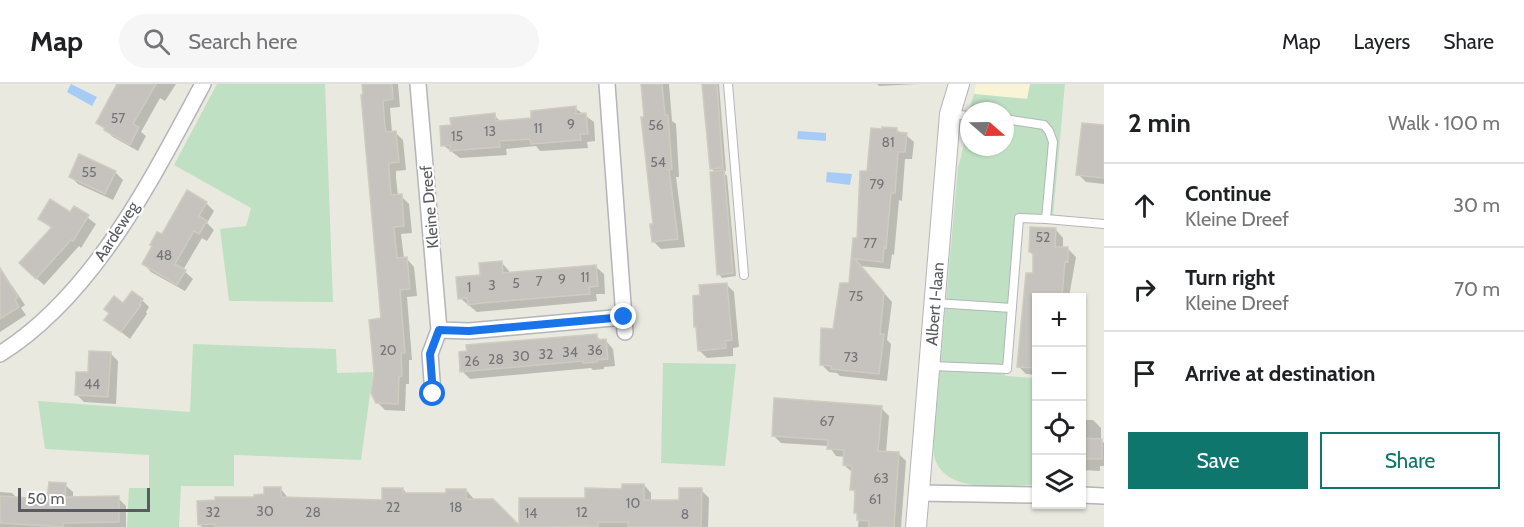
<!DOCTYPE html>
<html lang="en">
<head>
<meta charset="utf-8">
<style>
  :root { --surface:#fff; --page:#f6f6f6; --text:#202124; --muted:#757577; --line:#e0e0e0; --accent:#0f766e }
  body { margin:0; font-family:Cabin,sans-serif; background:var(--page); color:var(--text) }
  .controls { position:absolute; right:18px; bottom:18px; display:grid; overflow:hidden; border-radius:0px; box-shadow:0 2px 4px #0004 }
  .controls button { width:54px; height:54px; display:grid; place-items:center; padding:0; border:0; border-bottom:2px solid var(--line); background:var(--surface); color:var(--text); font:30px sans-serif }
  .compass { position:absolute; left:960px; top:18px; width:54px; height:54px; border-radius:50%; background:var(--surface); box-shadow:0 2px 4px #0004; rotate:110deg }
  .scale { position:absolute; left:18px; bottom:15px; width:132px; box-sizing:border-box; padding-left:6px; border:3px solid #595b60; border-top:0; font-size:16px; line-height:21px; white-space:nowrap; color:#595b60; -webkit-text-stroke:4px #fff; paint-order:stroke }
  .stop { position:absolute; width:18px; height:18px; margin:-14px; border:4px solid #1a73e8; border-radius:50%; background:#fff }
  .stop.end { background:#1a73e8; border-color:#fff; box-shadow:0 2px 6px #0008 }
  .list { margin:0; padding:0; list-style:none }
  h2 { display:flex; justify-content:space-between; align-items:center; height:78px; margin:0; padding:0 24px; font-size:26px }
  h2 small { font-size:20px; font-weight:400; color:var(--muted) }
  .list li { display:grid; grid-template-columns:39px 1fr auto; gap:18px; align-items:center; box-sizing:border-box; height:84px; padding:0 24px; border-top:2px solid var(--line) }
  .list b { display:block; font-size:22px; white-space:nowrap }
  .list p { margin:0; font-size:20px; white-space:nowrap; color:var(--muted) }
  .list em { font-size:20px; font-style:normal; color:var(--muted) }
  .actions { display:flex; gap:12px; padding:18px 24px }
  .actions a { flex:1; padding:14px 0; border:2px solid var(--accent); border-radius:0px; text-align:center; font-size:21px; color:var(--accent) }
  .actions .main { background:var(--accent); color:#fff }
  .icon { flex:none; width:33px; height:33px; fill:none; stroke:currentColor; stroke-width:2; stroke-linecap:round; stroke-linejoin:round }
  .map { position:relative; flex:none; width:1104px; height:443px; overflow:hidden }
  header { display:flex; align-items:center; gap:36px; box-sizing:border-box; height:84px; padding:0 30px; background:var(--surface); border-bottom:2px solid var(--line) }
  header strong { font-size:28px }
  nav { display:flex; gap:33px; margin-inline-start:auto; font-size:21px }
  .search { width:420px; height:54px; background:var(--page); display:flex; align-items:center; gap:15px; box-sizing:border-box; padding:0 21px; border-radius:33px; color:var(--muted); font-size:22px }
  main { display:flex }
  aside { flex:1; background:var(--surface) }
  .map>svg:first-child { display:block }
  .commercial { fill:#f9f4d6 }
  .green { fill:#bfe0c2; fill-rule:evenodd }
  .water { fill:#a6ccf5 }
  .shadow { fill:#0003 }
  .building { fill:#c6c3be; stroke:#cecbbf; stroke-width:1.5 }
  .lines { fill:none; stroke-linecap:round; stroke-linejoin:round }
  .service-casing { stroke:#b3b5ba; stroke-width:10 }
  .minor-casing { stroke:#b3b5ba; stroke-width:18 }
  .tertiary-casing { stroke:#b3b5ba; stroke-width:22 }
  .service { stroke:#fff; stroke-width:8 }
  .minor { stroke:#fff; stroke-width:15 }
  .tertiary { stroke:#fff; stroke-width:20 }
  .route { stroke:#1a73e8; stroke-width:8 }
  .labels { text-anchor:middle; stroke-width:4.5; stroke-linejoin:round; paint-order:stroke }
  .number-label { font-size:14px; fill:#747578 }
  .street-label { font-size:16px; fill:#595b60; stroke:#fff }
</style>
</head>
<body>
<header>
<strong>Map</strong>
<div class="search"><svg class="icon" aria-label="search" viewBox="0 0 24 24"><circle cx="10" cy="10" r="6"/><path d="M15 15l6 6"/></svg>Search here</div>
<nav><a>Map</a><a>Layers</a><a>Share</a></nav>
</header>
<main>
<div class="map">
<svg width="1104" height="443" viewBox="0 0 1104 443">
  <rect width="100%" height="100%" fill="#eae9e0"/>
  <path class="commercial" d="M976,0H1065L1064,18L974,10Z"/>
  <path class="green" d="M217,0H325L333,218L229,217L220,145L246,142L251,124L174,81Z
    M1030,0H1065L1053,132L1018,131L1005,292L1036,294V401C1007,401 942,412 934,371C933,365 934,358 934,352L958,83C966,59 966,34 974,10L1027,15ZM969,27H1005V63H969Z
    M193,260L336,265L337,289L373,288L361,376L234,371V402H181L179,443H127L129,404H149V371L45,365L38,317L190,328Z
    M663,279L736,280L725,382L661,379Z"/>
  <path class="water" d="M71,0L97,13L92,22L67,8Z
    M798,47L826,49V57L797,55Z
    M827,88L852,90L850,101L826,98Z"/>
  <path class="shadow" d="M127,0H176L165,17L160,14L141,48L146,52L138,67L113,53L98,39Z
    M362,0H398L400,23L390,24L392,49L395,48L403,56L406,86L396,87V94L398,112H401L409,120L412,149L401,150L404,175H407L414,183L417,212L407,213L412,276H409V300H406L405,327L385,326L377,318L382,236Z
    M643,0H669L672,37L676,40L679,93H676L685,163L661,165L653,157L654,141Z
    M704,0H719L726,87L723,88L727,92L736,192L722,194L719,190L716,89L712,85Z
    M877,0H917L879,2Z
    M575,24L594,38L595,57L587,58L588,64L540,67L536,62L506,65L507,71L460,74L443,61L494,31L501,38L533,35Z
    M1104,42V100L1086,98L1078,90Z
    M896,45L901,50L906,51L914,58L912,75H905L902,117L899,116L894,171L892,170L890,185L860,182L892,218L887,256L891,260L887,297L840,292L837,289L829,288L821,280L850,201L868,89Z
    M115,88L123,96L113,116L78,100L70,92Z
    M206,119L214,127L207,139L214,146L207,157L202,154L183,186L193,195L185,207L151,188L144,180L162,153Z
    M75,124L96,140L81,164L79,162L44,201L28,187L52,145L40,134L71,130Z
    M1056,146L1063,154V165H1068L1076,173L1069,213H1036V291L1026,290L1018,282L1033,209L1034,172L1030,168Z
    M502,179L509,187L510,190L596,183L604,190L605,210H596L597,217L477,228L460,214L481,192Z
    M6,195L13,203L25,221L21,224L26,231L0,248V199Z
    M726,200L734,208L739,263L733,264V272L707,274L699,266L702,213Z
    M142,216L149,223L146,228L147,230L130,255L106,236L111,229L123,221Z
    M596,252L602,257H606L613,265L615,282L604,283V285L593,286L591,284L470,295L462,287Z
    M111,270L118,277L116,320L84,318L76,310L89,290Z
    M881,324L889,332L886,369L899,370L906,377L901,443H858L859,432L856,429V410L852,405V388L844,381L845,373L836,372L829,362L781,359L773,351Z
    M1082,336H1093L1101,344V356L1104,359V382H1100V387L1082,386Z
    M65,401L73,408V414H118L126,422V443H0V408L12,409L18,415L49,417Z
    M644,401L651,409V417L680,418L701,406L709,414L708,443H520L587,415Z
    M280,404L288,414L383,417L403,405L408,411H447L466,406L473,414V417L519,443H202L199,440Z"/>
  <path class="building" d="M117,0H156L133,40L139,43L130,61L104,46L105,44L96,39Z
    M362,0H392L393,15L383,17L385,43L386,48L396,47L399,78L389,79V85L391,111L402,110L404,142L394,143L397,174L407,173L410,205L400,206L405,269H401L402,292L399,293L398,320L376,319L371,309L374,288L369,236L381,234L361,11L363,10Z
    M641,0H662L665,31H668L672,85L669,86L678,155L652,158L650,140H653L641,33H644Z
    M702,0H717L723,84L710,85Z
    M576,22V30L586,29L588,50H580L581,56L531,60L530,55L499,57L500,63L450,67V61L441,62L440,42L451,41L450,34L495,29L496,37L531,34V27Z
    M1082,39L1104,41V94L1076,91Z
    M882,43L897,44V48L907,49L905,68H898L895,109H891L886,164L884,163L883,178L855,175L884,209L880,250H884L879,290L831,285V282L820,281L821,244L833,245L840,199H849L853,154H857L860,87H867L871,44L882,45Z
    M79,70L116,87L105,110L69,93Z
    M724,86L733,189L717,191L710,88Z
    M187,106L207,118L199,132L207,137L199,150L194,147L175,180L186,186L177,201L142,180L152,162L150,161L157,148L162,150Z
    M50,115L70,128L74,122L89,131L73,157L71,156L36,195L19,179L52,143L38,135Z
    M1030,143L1056,144L1055,163H1068V178L1065,177L1062,213H1036V284L1017,283L1026,189H1033V169L1029,168Z
    M502,177L503,189L596,181L598,202L589,203L590,210L482,219L468,221L467,214L458,215L456,193L480,191L479,179Z
    M0,184L18,213L15,216L19,223L0,235Z
    M727,199L732,256L725,257L726,264L698,267L696,243H694L693,212L700,211L699,201Z
    M132,207L143,215L139,220L141,221L121,248L104,236L109,229L104,225L114,212L123,219Z
    M597,250V256L606,255L608,275L597,276V278L583,279V277L460,288L459,268L467,267L466,261Z
    M89,267L111,268L108,313L75,311L76,288H88Z
    M774,314L882,322L878,367L899,368L894,443H868L869,437L857,436V429H854L855,406H850L852,382L843,381L844,366L827,365L828,356L772,352Z
    M1082,354L1102,355V375H1082Z
    M49,398L66,399L65,413L119,412V438L63,439V443L0,439V412L47,415Z
    M622,400H644V416H679V404H702L701,443H628V438H598V442L543,443H215V440L198,441L197,417L215,416V413H254V411L264,410V403H281V413L382,416V404H403V409H446V405H466V415H493L519,441V414H585V404L622,405Z"/>
  <g class="lines">
    <g class="service-casing">
      <path id="service" d="M728,0L744,191
        M951,30L969,32
        M1005,35L1044,41L1049,47L1053,58L1046,135L1104,140
        M935,219L1012,224
        M931,282L1007,285L1019,134L1046,135"/>
    </g>
    <g class="minor-casing">
      <path id="minor" d="M418,0L439,246L430,270L433,310
        M607,0L625,248
        M439,246L469,247L624,233
        M0,270C95,210 151,96 203,0
        M919,409L1036,411
        M1082,411L1104,412"/>
    </g>
    <g class="tertiary-casing">
      <g id="tertiary">
        <path id="s1" d="M916,443L950,30L959,0"/>
      </g>
    </g>
    <use href="#service" class="service"/>
    <use href="#minor" class="minor"/>
    <use href="#tertiary" class="tertiary"/>
  </g>
  <g class="lines">
    <path class="route" d="M433,310L430,270L439,246L469,247L624,233"/>
  </g>
  <g class="labels">
    <g class="number-label">
      <text x="118" y="39">57</text>
      <text x="571" y="45">9</text>
      <text x="656" y="46">56</text>
      <text x="538" y="49">11</text>
      <text x="490" y="52">13</text>
      <text x="457" y="57">15</text>
      <text x="888" y="63">81</text>
      <text x="658" y="83">54</text>
      <text x="89" y="93">55</text>
      <text x="877" y="105">79</text>
      <text x="1043" y="158">52</text>
      <text x="870" y="164">77</text>
      <text x="164" y="176">48</text>
      <text x="585" y="198">11</text>
      <text x="562" y="200">9</text>
      <text x="539" y="202">7</text>
      <text x="516" y="204">5</text>
      <text x="492" y="206">3</text>
      <text x="469" y="208">1</text>
      <text x="856" y="217">75</text>
      <text x="388" y="271">20</text>
      <text x="595" y="271">36</text>
      <text x="570" y="273">34</text>
      <text x="546" y="275">32</text>
      <text x="521" y="277">30</text>
      <text x="851" y="278">73</text>
      <text x="496" y="280">28</text>
      <text x="472" y="282">26</text>
      <text x="92" y="305">44</text>
      <text x="827" y="342">67</text>
      <text x="881" y="399">63</text>
      <text x="875" y="420">61</text>
      <text x="633" y="424">10</text>
      <text x="393" y="428">22</text>
      <text x="456" y="428">18</text>
      <text x="265" y="432">30</text>
      <text x="213" y="433">32</text>
      <text x="313" y="433">28</text>
      <text x="582" y="433">12</text>
      <text x="531" y="434">14</text>
      <text x="685" y="435">8</text>
    </g>
    <g class="street-label">
      <text transform="translate(429 123) rotate(-95)" y="6">Kleine Dreef</text>
      <text transform="translate(116 147) rotate(-57)" y="6">Aardeweg</text>
      <text dy="6" stroke="none"><textPath href="#s1" startOffset="224">Albert I-laan</textPath></text>
    </g>
  </g>
</svg>
<div class="controls">
<button>+</button>
<button>−</button>
<button><svg class="icon" aria-label="locate" viewBox="0 0 24 24"><circle cx="12" cy="12" r="6"/><path d="M12 2v4M12 18v4M2 12h4M18 12h4"/></svg></button>
<button><svg class="icon" aria-label="layers" viewBox="0 0 24 24"><path d="M12 4l9 5-9 5-9-5zM3 14l9 5 9-5"/></svg></button>
</div>
<svg class="compass" viewBox="-18 -18 36 36"><path d="M0-13l5 13h-10z" fill="#e53935"/><path d="M0 13l5-13h-10z" fill="#757577"/></svg>
<div class="scale">50 m</div>
<div class="stop" style="left:433px;top:310px"></div>
<div class="stop end" style="left:624px;top:233px"></div>
</div>
<aside>
<h2>2 min<small>Walk · 100 m</small></h2>
<ul class="list">
<li><svg class="icon" aria-label="ahead" viewBox="0 0 24 24"><path d="M12 20V5M6 11l6-6 6 6"/></svg><div><b>Continue</b><p>Kleine Dreef</p></div><em>30 m</em></li>
<li><svg class="icon" aria-label="right" viewBox="0 0 24 24"><path d="M7 20v-9h11M14 6l5 5-5 5"/></svg><div><b>Turn right</b><p>Kleine Dreef</p></div><em>70 m</em></li>
<li><svg class="icon" aria-label="arrive" viewBox="0 0 24 24"><path d="M6 21V4h12l-3 4 3 4H6"/></svg><div><b>Arrive at destination</b></div></li>
</ul>
<div class="actions"><a class="main">Save</a><a>Share</a></div>
</aside>
</main>
</body>
</html>
